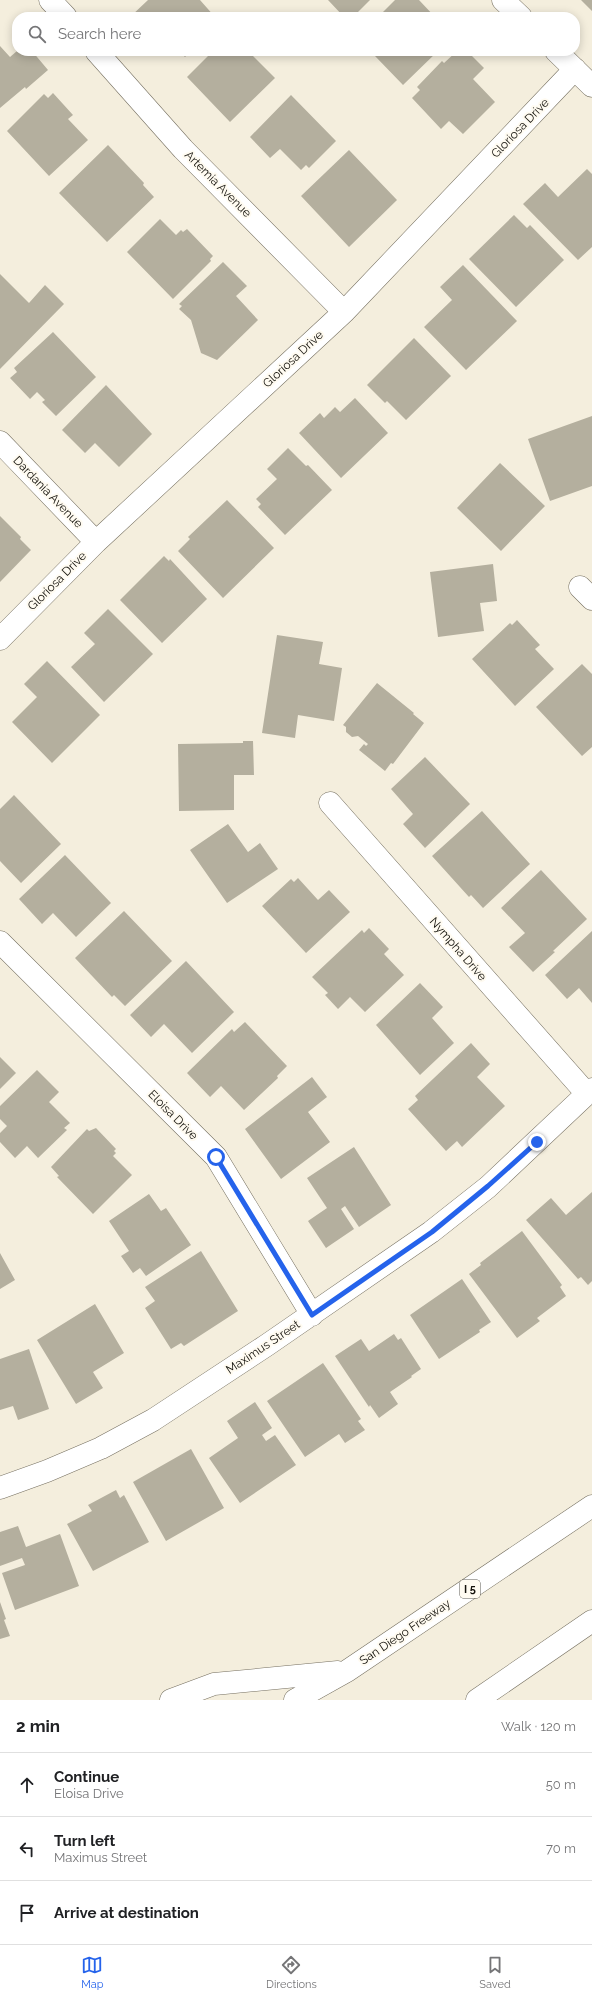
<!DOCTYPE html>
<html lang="en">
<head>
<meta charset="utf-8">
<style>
  :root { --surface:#fff; --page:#f2f2f2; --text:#202124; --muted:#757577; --line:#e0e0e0; --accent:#2563eb }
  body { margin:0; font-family:Raleway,sans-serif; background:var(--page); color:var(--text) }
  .stop { position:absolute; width:12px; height:12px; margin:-9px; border:3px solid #2563eb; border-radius:50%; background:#fff }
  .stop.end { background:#2563eb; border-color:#fff; box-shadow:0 1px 4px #0008 }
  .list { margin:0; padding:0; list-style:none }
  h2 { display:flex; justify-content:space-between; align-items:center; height:52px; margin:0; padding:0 16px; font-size:17px }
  h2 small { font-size:13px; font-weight:400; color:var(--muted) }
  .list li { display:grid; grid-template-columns:26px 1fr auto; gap:12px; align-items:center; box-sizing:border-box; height:64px; padding:0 16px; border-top:1px solid var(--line) }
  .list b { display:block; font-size:15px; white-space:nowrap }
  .list p { margin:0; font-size:13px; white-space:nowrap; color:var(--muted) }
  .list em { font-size:13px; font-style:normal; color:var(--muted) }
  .icon { flex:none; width:22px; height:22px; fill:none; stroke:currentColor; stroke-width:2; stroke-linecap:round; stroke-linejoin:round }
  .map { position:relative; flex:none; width:592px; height:1700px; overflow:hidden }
  .search { position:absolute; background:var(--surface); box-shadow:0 2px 10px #0003; left:12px; right:12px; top:12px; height:44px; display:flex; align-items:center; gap:10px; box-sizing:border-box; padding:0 14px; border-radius:16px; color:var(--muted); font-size:15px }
  .sheet { height:244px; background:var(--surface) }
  nav { display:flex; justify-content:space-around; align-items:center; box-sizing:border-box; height:56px; border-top:1px solid var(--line); background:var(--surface); font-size:11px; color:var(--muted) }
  nav a { display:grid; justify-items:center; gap:2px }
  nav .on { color:var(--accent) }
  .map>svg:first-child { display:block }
  .building { fill:#b4af9e }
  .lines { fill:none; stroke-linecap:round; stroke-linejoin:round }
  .street-casing { stroke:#756f60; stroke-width:23 }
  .highway-casing { stroke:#756f60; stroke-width:23 }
  .street { stroke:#fff; stroke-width:22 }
  .highway { stroke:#fff; stroke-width:22 }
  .route { stroke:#2563eb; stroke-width:5 }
  .labels { text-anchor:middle; stroke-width:4; stroke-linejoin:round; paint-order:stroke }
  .shield { fill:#fffbf1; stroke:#5b5951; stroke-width:1 }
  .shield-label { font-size:11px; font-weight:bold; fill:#15130d }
  .street-label { font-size:12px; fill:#15130d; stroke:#fffbf1 }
</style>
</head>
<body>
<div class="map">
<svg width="592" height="1700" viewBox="0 0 592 1700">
  <rect width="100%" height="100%" fill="#f4eedd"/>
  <path class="building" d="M148,0H200L215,17H130Z
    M328,0H370L353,17H344Z
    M395,0H419L435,17H378Z
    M581,0H592V11Z
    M0,46L10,57L17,51H32L48,70L26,89L25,87L0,108Z
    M179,51H191L185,57Z
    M213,51H248L275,78L230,122L187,77Z
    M380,51H438L403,85L375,56Z
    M457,51H467L484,68L473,79L495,102L463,134L449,121L441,129L412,98L420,90L417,87L442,61L444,63Z
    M53,93L73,115L68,119L88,140L49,176L7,131L44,94L48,98Z
    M291,95L336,141L309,168L306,165L301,170L280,149L270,158L250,137Z
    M108,145L144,183L143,185L154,197L107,242L59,193Z
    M349,150L397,200L349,247L301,196Z
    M587,169L592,174V247L578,260L523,204L545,183L558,197Z
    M514,215L527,228L530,225L564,260L516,307L469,259Z
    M160,219L176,235L181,230L183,232L187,229L213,256L210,259L211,261L173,299L127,252Z
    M223,262L247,286L236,296L258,320L217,360L201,353L191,320L179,309L182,306L179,304Z
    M463,265L517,321L466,370L424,327L452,300L440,287Z
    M0,274L29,303L45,285L64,304L0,369Z
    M53,332L96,377L56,416L42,402L45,400L37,392L30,399L10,378L17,372L14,368Z
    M414,338L451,376L406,420L387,401L385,403L367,385Z
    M106,385L152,434L119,467L95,443L85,453L62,430Z
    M355,398L388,433L341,478L299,433L320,413L324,418L335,407L340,412Z
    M592,416V486L550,501L528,439Z
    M288,448L306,466L308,465L332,490L285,535L258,507L261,504L256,499L277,479L267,469Z
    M500,463L545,506L501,551L457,508Z
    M227,500L274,548L223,598L178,551L190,539L188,537Z
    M0,516L21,537L20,539L31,550L0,582Z
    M164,556L169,561L170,559L207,599L162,643L120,600Z
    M493,564L497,601L480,603L484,631L438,637L430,572Z
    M108,609L153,654L104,702L71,667L95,644L84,633Z
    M517,620L540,645L535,649L554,669L515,706L472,659L510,623L512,625Z
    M277,635L323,642L319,664L342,668L334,721L298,715L295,738L262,733Z
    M47,661L100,715L52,763L12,722L37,697L24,684Z
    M582,664L592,674V747L582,756L536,707Z
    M377,683L414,713L413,714L424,723L393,764L391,763L385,771L359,750L364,744L366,746L368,744L358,736L352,737L346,732V727L343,725Z
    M243,741H253L254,775H234V810L179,811L178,744L243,743Z
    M425,757L470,804L425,848L403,824L413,814L391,789Z
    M14,795L61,844L21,883L0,861V809Z
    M482,811L530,864L483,908L471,895L469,897L432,856Z
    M228,824L248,852L260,843L278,869L227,903L190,850Z
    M65,855L111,903L76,937L53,913L42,924L19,899Z
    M541,870L587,919L553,951L555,952L533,972L509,947L525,933L501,908Z
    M298,878L318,900L329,890L350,912L306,953L262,906L291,879L294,882Z
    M124,911L172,961L125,1006L114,995L112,997L75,958Z
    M369,928L389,949L384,954L404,975L365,1012L350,997L338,1009L325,995L328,993L312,977L362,930L364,933Z
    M592,931V1003L579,988L567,999L545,975Z
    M186,961L234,1012L192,1053L164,1024L151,1037L130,1015Z
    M420,983L443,1007L432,1018L454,1043L420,1075L376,1025Z
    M245,1022L287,1066L277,1076L278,1078L244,1110L221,1086L210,1097L187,1073L232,1029L234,1032Z
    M471,1043L490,1064L477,1077L505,1106L462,1147L457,1141L446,1151L408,1109L418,1100L415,1096Z
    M0,1057L16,1073L0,1089Z
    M37,1070L59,1092L49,1102L70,1123L64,1128L67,1130L38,1158L27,1146L15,1158L0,1142V1133L7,1126L0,1119V1106Z
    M312,1077L327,1097L308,1112L330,1142L281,1179L245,1129Z
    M96,1128L116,1149L114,1151L116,1153L113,1156L132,1175L93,1214L57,1177L59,1176L51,1167L87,1129L89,1131Z
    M354,1147L391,1205L359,1227L345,1206L341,1209L354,1229L326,1248L308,1221L327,1208L307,1178Z
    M592,1192V1281L588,1285L581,1277L578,1279L526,1220L551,1198L566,1215Z
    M149,1194L161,1211L166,1208L191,1245L146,1276L140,1268L133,1273L121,1256L129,1251L109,1221Z
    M522,1231L562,1285L560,1287L566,1296L537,1318L540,1321L517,1338L469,1274L481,1265L480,1263Z
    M201,1251L238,1311L184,1346L181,1343L171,1349L145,1308L155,1301L145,1287Z
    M0,1253L15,1280L0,1289Z
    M462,1279L491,1322L479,1330L480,1332L439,1359L410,1315Z
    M95,1304L124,1353L93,1372L103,1388L76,1404L37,1340Z
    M394,1334L398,1340L401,1338L421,1369L411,1376L412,1377L390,1392L398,1404L379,1418L370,1405L369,1407L335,1356L361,1339L369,1351Z
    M29,1349L49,1409L18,1420L13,1406L0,1410V1359Z
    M323,1363L361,1419L358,1421L365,1430L345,1443L339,1434L305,1457L267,1401Z
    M255,1402L272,1428L262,1435L266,1441L275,1435L296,1465L240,1503L209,1458L238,1438L227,1421Z
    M191,1449L224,1508L166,1541L133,1482Z
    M116,1490L120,1498L124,1495L149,1542L93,1571L67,1524L92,1511L88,1505Z
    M18,1526L26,1547L60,1534L79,1586L15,1610L2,1573L25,1565L22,1558L0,1566V1532Z
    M0,1602L6,1619L4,1620L10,1636L0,1639Z"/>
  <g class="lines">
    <g class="street-casing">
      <path id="street" d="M50,0L66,17
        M503,0L521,17
        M96,51L183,149L344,312
        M556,51L592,86
        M0,442L96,542
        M580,587L592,599
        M0,639L96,542L344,312L575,69
        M330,803L587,1094
        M0,942L216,1157L312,1315
        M0,1488L47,1471L101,1448L153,1420L267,1345L431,1232L488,1187L592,1089"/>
    </g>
    <g class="highway-casing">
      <path id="highway" d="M171,1700L214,1684L338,1672
        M295,1700L347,1671L592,1506
        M477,1700L592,1621"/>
    </g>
    <use href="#street" class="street"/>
    <use href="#highway" class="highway"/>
  </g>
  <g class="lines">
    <path class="route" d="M216,1157L312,1315L432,1232L488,1186L537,1142"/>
  </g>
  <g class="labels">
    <rect class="shield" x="460" y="1580" width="20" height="18" rx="3"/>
    <g class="shield-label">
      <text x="470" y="1593">I 5</text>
    </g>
    <g class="street-label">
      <text transform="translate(520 128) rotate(-46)" y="4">Gloriosa Drive</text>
      <text transform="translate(218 184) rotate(45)" y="4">Artemia Avenue</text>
      <text transform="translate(293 359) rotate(-43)" y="4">Gloriosa Drive</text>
      <text transform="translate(48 492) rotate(46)" y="4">Dardania Avenue</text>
      <text transform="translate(57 581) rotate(-45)" y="4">Gloriosa Drive</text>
      <text transform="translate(458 949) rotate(49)" y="4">Nympha Drive</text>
      <text transform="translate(173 1115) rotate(45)" y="4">Eloisa Drive</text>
      <text transform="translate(263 1347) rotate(-34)" y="4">Maximus Street</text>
      <text transform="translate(405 1632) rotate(-34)" y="4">San Diego Freeway</text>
    </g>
  </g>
</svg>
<div class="stop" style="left:216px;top:1157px"></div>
<div class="stop end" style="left:537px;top:1142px"></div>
<div class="search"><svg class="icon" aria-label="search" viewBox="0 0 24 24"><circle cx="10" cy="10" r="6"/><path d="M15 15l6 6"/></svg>Search here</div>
</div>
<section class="sheet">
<h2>2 min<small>Walk · 120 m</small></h2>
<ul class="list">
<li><svg class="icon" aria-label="ahead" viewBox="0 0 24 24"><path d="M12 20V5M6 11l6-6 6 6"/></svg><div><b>Continue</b><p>Eloisa Drive</p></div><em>50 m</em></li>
<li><svg class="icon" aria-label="left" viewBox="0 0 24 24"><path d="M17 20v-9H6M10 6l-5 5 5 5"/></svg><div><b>Turn left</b><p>Maximus Street</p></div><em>70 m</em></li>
<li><svg class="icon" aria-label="arrive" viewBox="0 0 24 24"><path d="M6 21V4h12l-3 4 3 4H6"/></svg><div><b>Arrive at destination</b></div></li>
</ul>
</section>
<nav>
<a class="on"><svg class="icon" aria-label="map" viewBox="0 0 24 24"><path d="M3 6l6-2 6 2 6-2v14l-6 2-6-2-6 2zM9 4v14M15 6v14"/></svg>Map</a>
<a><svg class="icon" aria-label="directions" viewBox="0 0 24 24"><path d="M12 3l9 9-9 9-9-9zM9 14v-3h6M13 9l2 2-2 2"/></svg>Directions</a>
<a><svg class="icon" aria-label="saved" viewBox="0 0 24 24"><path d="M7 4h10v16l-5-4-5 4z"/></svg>Saved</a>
</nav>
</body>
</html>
